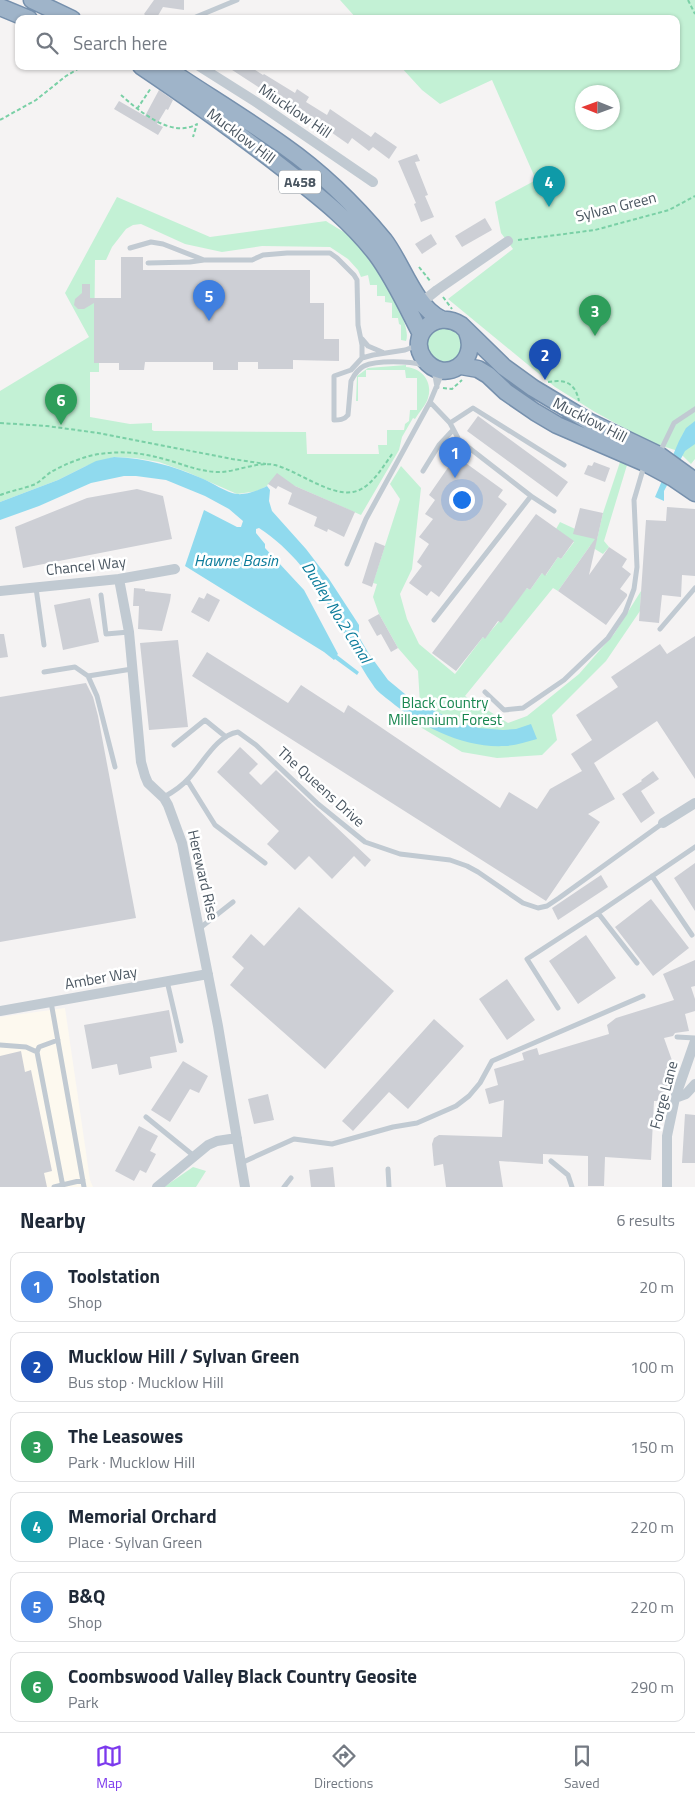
<!DOCTYPE html>
<html lang="en">
<head>
<meta charset="utf-8">
<style>
  :root { --surface:#fff; --page:#f2f2f3; --text:#1f2937; --muted:#747a83; --line:#e0e1e3; --accent:#7c3aed }
  body { margin:0; font-family:"Titillium Web",sans-serif; background:var(--page); color:var(--text) }
  .compass { position:absolute; left:575px; top:85px; width:45px; height:45px; border-radius:50%; background:var(--surface); box-shadow:0 1px 4px #0004; rotate:271deg }
  .you { position:absolute; left:461px; top:499px; width:18px; height:18px; margin:-12px; border:4px solid #fff; border-radius:50%; background:#1a73e8; box-shadow:0 0 0 8px #1a73e833 }
  .badge { display:grid; place-items:center; width:32px; height:32px; border-radius:50%; background:var(--accent); color:#fff; font-size:16px; font-weight:700 }
  .pin { position:absolute; translate:-50% -41px; filter:drop-shadow(0 1px 2px #0008) }
  .pin::after { content:''; position:absolute; top:26px; width:18px; height:15px; background:inherit; clip-path:polygon(0 0,100% 0,50% 100%) }
  .list { margin:0; padding:0; list-style:none }
  h2 { display:flex; justify-content:space-between; align-items:center; height:65px; margin:0; padding:0 20px; font-size:21px }
  h2 small { font-size:16px; font-weight:400; color:var(--muted) }
  .list li { display:grid; grid-template-columns:32px 1fr auto; gap:15px; align-items:center; box-sizing:border-box; height:70px; margin:0 10px 10px; padding:0 10px; border:1px solid var(--line); border-radius:10px }
  .list b { display:block; font-size:19px; white-space:nowrap }
  .list p { margin:0; font-size:16px; white-space:nowrap; color:var(--muted) }
  .list em { font-size:16px; font-style:normal; color:var(--muted) }
  .icon { flex:none; width:28px; height:28px; fill:none; stroke:currentColor; stroke-width:2; stroke-linecap:round; stroke-linejoin:round }
  .map { position:relative; flex:none; width:695px; height:1187px; overflow:hidden }
  .search { position:absolute; background:var(--surface); box-shadow:0 1px 4px #0004; left:15px; right:15px; top:15px; height:55px; display:flex; align-items:center; gap:12px; box-sizing:border-box; padding:0 18px; border-radius:10px; color:var(--muted); font-size:19px }
  .sheet { height:545px; background:var(--surface) }
  nav { display:flex; justify-content:space-around; align-items:center; box-sizing:border-box; height:70px; border-top:1px solid var(--line); background:var(--surface); font-size:14px; color:var(--muted) }
  nav a { display:grid; justify-items:center; gap:2px }
  nav .on { color:var(--accent) }
  .map>svg:first-child { display:block }
  .commercial { fill:#fdf9ef }
  .green { fill:#c3f1d5; fill-rule:evenodd }
  .water { fill:#90daee }
  .building { fill:#cdcfd5 }
  .lines { fill:none; stroke-linecap:round; stroke-linejoin:round }
  .trunk-casing { stroke:#7690ad; stroke-width:19 }
  .path { stroke:#7ad0a6; stroke-width:2; stroke-dasharray:4 2.5; stroke-linecap:butt }
  .service { stroke:#c1cad2; stroke-width:5 }
  .minor { stroke:#c1cad2; stroke-width:10 }
  .trunk { stroke:#9fb4c9; stroke-width:16 }
  .labels { text-anchor:middle; stroke-width:5; stroke-linejoin:round; paint-order:stroke }
  .shield { fill:#fff; stroke:#808990; stroke-width:1 }
  .shield-label { font-size:14px; font-weight:bold; fill:#4a5661 }
  .street-label { font-size:15px; fill:#4a5661; stroke:#fff }
  .park-label { font-size:15px; fill:#17864f; stroke:#fff }
  .water-label { font-size:16px; font-style:italic; fill:#0c7c9b; stroke:#fff }
</style>
</head>
<body>
<div class="map">
<svg width="695" height="1187" viewBox="0 0 695 1187">
  <rect width="100%" height="100%" fill="#f5f3f3"/>
  <path class="commercial" d="M65,1008L90,1180L93,1187H0V1017Z"/>
  <path class="green" d="M340,0H695V459L691,464L678,451L650,442L595,412L555,387L448,299L513,249L501,233L495,202L536,180L492,80L440,104L422,90L400,66H676V19H357ZM582,92H612V122H582Z
    M117,197L210,237L326,221C335,227 345,232 352,238C367,254 414,321 406,341L401,340V325L399,324L398,318H392V303L385,302V296H377V285H370L368,275L361,277L358,270L348,259L330,247L262,246L222,252L185,244L141,224L133,225L126,229L112,247L106,260H95L94,362L99,363V372H90V417L130,424L152,423V430L154,431L306,432L307,454H379L378,445H387V430H404L405,424L409,421L410,410H417V378H406L405,370H366V377H358V401H356L357,376L368,368L406,365V367C422,368 433,382 428,398C426,405 419,412 415,419L413,418L402,437L399,450L361,515L295,486L268,484L267,486L257,491L237,494L187,472L159,462L135,458L114,457L86,466L58,480L0,502V391L89,337L65,293Z
    M445,324L461,334L464,345L457,359L444,364L432,360L424,345L425,337Z
    M620,462L627,465L604,541L609,547L603,554L590,546L558,591L553,588L465,696L508,723L527,716L579,674L614,634L641,591L640,611L606,661L552,715L557,740L542,755L497,758L462,752L402,716L420,704L418,671L398,648L379,614L373,597L377,584L373,583L400,499L390,484L401,466L421,488L412,569L400,594L407,619L419,644L455,674L483,637L485,638L527,588L530,590L542,573L546,575L558,557L561,559L574,542L556,529L560,522L597,539L603,513Z
    M193,1167L206,1171L196,1187H164Z"/>
  <path class="water" d="M695,421V444L685,451L664,491V501L655,497L679,441L686,428Z
    M114,457C146,458 173,466 201,478C211,482 227,493 237,494C247,495 259,490 267,486L270,490L269,501L272,511L306,549L329,579L359,625V637L369,654L388,680L411,699L457,722L479,728L503,730L516,729L531,724L537,739C526,742 515,746 504,746C463,748 420,726 390,701C384,696 377,692 373,685C357,663 347,637 333,613C314,579 291,549 259,528L256,529V533L265,544V548L304,590L338,654L337,655L359,672L357,675L335,659L334,660L324,652L185,566L204,510L237,527H241L243,521L229,509L205,496L166,480L136,476H124L91,483L39,506L0,520V502L58,480L96,461Z"/>
  <path class="building" d="M154,0H184V10L163,7L156,19H149L144,14Z
    M226,66H249L263,75L264,74L295,93L297,89L309,97L306,102L327,115L330,109L371,137L375,132L397,147L389,159L373,147L369,151L352,138L348,144L318,123L316,126L310,122L312,119L300,111L280,101Z
    M159,90L173,100L168,110L166,109L157,124L163,127L158,135L114,109L119,101L145,116Z
    M417,154L420,161L415,162L428,195L425,196L434,217L421,222L414,204L416,203L398,161Z
    M485,218L492,230L462,247L455,236Z
    M431,234L437,244L422,254L415,244Z
    M121,257H143V270H310V303H324V339H339V361L293,360V369H258V362H238V370H213V362H145L144,370H119V363H94V303L84,309H78L74,305L75,299L82,293V284H90V298H121Z
    M478,416L568,482L557,497L467,431Z
    M456,456L503,490L498,497L507,504L439,597L431,591L427,596L409,583L422,566L417,562L429,544L419,537L433,519L425,514L435,500L429,495Z
    M594,462L610,468L605,482L584,474L588,465L592,466Z
    M277,473L295,486L355,512L344,537L328,529L327,532L314,526L317,517L288,504L292,493L278,486L276,489L268,484Z
    M137,489L163,496L172,539L23,568L15,527L87,498Z
    M667,507L695,509V576L682,575L681,597L662,595L659,623L639,621L646,520L666,521Z
    M580,508L603,513L589,575L609,547L627,559L622,567L631,574L620,589L627,594V596L606,625L558,591L595,539L573,534Z
    M536,514L574,541L561,559L558,557L545,576L542,573L530,590L527,588L501,623L498,621L485,639L483,637L456,671L432,653Z
    M375,542L385,546L372,587L362,583Z
    M134,588L145,589V591L171,594L170,601L162,631L138,629L139,606H133Z
    M207,593L220,600L209,622L191,612L199,597L204,599Z
    M90,598L99,642L63,650L54,605Z
    M379,614L398,648L391,652L381,634L377,636L368,620Z
    M0,634H4L8,657L0,658Z
    M695,636V779L657,721L594,763L615,799L588,814L600,822L546,901L192,676L207,652L288,703L301,685L344,713L348,705L500,808L509,792L537,809L550,789L582,771L571,754L592,740L576,715L618,687L611,677L660,644L667,654Z
    M178,640L188,727L149,730L140,643Z
    M86,683L93,697L98,716L136,918L0,942V697Z
    M240,747L258,764L249,773L261,785L276,770L371,860L365,867L354,856L332,879L309,856L295,870L267,844L279,831L217,772Z
    M653,771L659,779L641,791L655,813L641,823L622,794L642,781L641,780Z
    M695,863V911L674,878Z
    M601,875L608,887L558,920L552,908Z
    M651,899L689,948L653,976L615,927Z
    M299,907L394,991L325,1069L230,985L244,968L232,957L251,934L264,946Z
    M586,935L616,978L578,1004L549,961Z
    M695,960V986L691,987L695,999V1011L685,1014L689,1031L675,1033L673,1036L664,1038L674,1066L672,1077L666,1079L668,1084L663,1101H654L651,1160L605,1157L604,1186H588V1156L543,1154V1164L499,1161L503,1187H446L443,1164L434,1166L432,1144L434,1138L439,1135L502,1137L504,1100L489,1104L485,1089L498,1085L494,1069L524,1060L522,1053L527,1051L537,1048L539,1055L609,1034L607,1025L616,1018L674,1000L663,974Z
    M507,979L535,1020L507,1040L479,999Z
    M169,1010L177,1052L150,1057L152,1068L119,1075L117,1064L92,1069L84,1025Z
    M434,1019L464,1046L408,1109L389,1092L353,1131L342,1121Z
    M21,1051L25,1072L31,1070L52,1171L44,1173L47,1187H0V1056Z
    M183,1061L208,1076L199,1093L190,1089L170,1122L151,1110Z
    M268,1094L274,1120L254,1124L248,1099Z
    M685,1114L695,1115V1163H682Z
    M139,1126L158,1136L150,1151L156,1154L146,1173L140,1170L134,1181L115,1171Z
    M333,1167L335,1187H311L309,1170Z"/>
  <g class="lines">
    <g class="trunk-casing">
      <path id="trunk" d="M32,0L72,19
        M0,7L29,19
        M141,66C190,99 238,133 284,169C317,195 350,220 376,254C394,278 407,307 421,334
        M163,66C203,93 245,118 284,146C321,172 355,205 384,240C402,263 414,306 441,319
        M467,332C480,362 444,386 424,359C407,336 435,308 461,325L504,367L533,388L588,421L659,455L695,481
        M461,366L478,369L488,375L506,392L535,412L557,425L645,463L673,478L695,493"/>
    </g>
    <path class="path" d="M688,0L695,14
      M121,95C139,111 172,139 197,124L193,137
      M137,109L151,88
      M0,120L36,100L66,76L83,66
      M518,240L595,230L669,210L695,196
      M419,267L431,282
      M443,297L452,309
      M548,382C566,379 575,383 579,401
      M443,388L452,389L462,380
      M0,423L47,426L98,433L232,459L266,464
      M0,495C11,491 22,489 33,485C39,483 45,476 51,472C67,463 89,454 108,453C127,451 146,454 164,459C183,464 199,472 219,472C237,472 257,461 275,465C298,471 329,496 353,492C371,489 383,466 393,453"/>
    <path class="service" d="M191,19L237,0
      M130,248L151,242L163,244L204,260L190,262L148,263
      M204,260H252L263,255L287,253H330L337,258L354,275L357,280L358,325L362,345V358
      M362,339L368,346L382,352
      M416,346L405,350L373,355L362,358L351,370L334,376V420C339,420 344,420 348,415L351,381C354,375 358,369 364,366C376,360 410,361 423,365
      M434,370L437,387
      M430,402L450,423L459,440L531,496L434,620
      M450,423L473,408L564,465
      M659,454L674,423L695,409
      M423,471L439,445L453,430
      M531,496L554,511
      M347,564L366,519L430,402L442,373
      M36,588L44,645
      M101,595L106,634L129,632
      M660,629L695,588
      M44,672L75,667L88,676L132,669
      M88,676L97,696L115,767
      M485,692L504,710L523,708L564,680L608,638L625,613L634,589L637,567L634,500L644,466
      M174,745L205,720L226,737
      M187,780L215,825L265,863
      M164,797C173,792 182,786 189,778C203,763 217,735 238,732L256,745L318,804L365,842L400,854L450,860L467,866L478,872L523,903L538,908L547,906L559,898L663,823
      M652,876L692,935
      M598,913L637,963
      M200,928L233,902
      M167,981L181,1041
      M51,1002L84,1187
      M558,1008L527,959L598,913L695,847
      M677,1037L695,1038
      M58,1040L39,1047L37,1052L63,1187
      M0,1045L26,1047L37,1052
      M146,1117L194,1156
      M551,1161L568,1175L572,1187
      M241,1163L294,1139L332,1144L393,1127L417,1123L456,1106L469,1096L480,1083L492,1061L643,996
      M388,1169L389,1187
      M54,1187L83,1180
      M284,1187L291,1178"/>
    <path class="minor" d="M199,66L256,102L373,182
      M422,302L437,290L508,241
      M119,579L129,632L141,762L145,776L148,783L164,798L168,805L182,843L218,1026L245,1187
      M0,591L119,579L175,569
      M663,823L695,803
      M0,1011L208,974
      M675,1098L686,1094L695,1084
      M157,1187L208,1145L217,1141L237,1138
      M667,1187V1136L675,1098L695,1041"/>
    <use href="#trunk" class="trunk"/>
  </g>
  <g class="labels">
    <rect class="shield" x="279" y="170.5" width="42" height="23" rx="4"/>
    <g class="shield-label">
      <text x="300" y="187">A458</text>
    </g>
    <g class="street-label">
      <text transform="translate(295 111) rotate(34)" y="5">Miucklow Hill</text>
      <text transform="translate(241 136) rotate(37)" y="5">Mucklow Hill</text>
      <text transform="translate(616 207) rotate(-14)" y="5">Sylvan Green</text>
      <text transform="translate(590 420) rotate(27)" y="5">Mucklow Hill</text>
      <text transform="translate(86 566) rotate(-6)" y="5">Chancel Way</text>
      <text transform="translate(321 787) rotate(42)" y="5">The Queens Drive</text>
      <text transform="translate(203 875) rotate(77)" y="5">Hereward Rise</text>
      <text transform="translate(101 978) rotate(-10)" y="5">Amber Way</text>
      <text transform="translate(664 1095) rotate(-75)" y="5">Forge Lane</text>
    </g>
    <g class="park-label">
      <text x="445" y="708">Black Country<tspan x="445" dy="17">Millennium Forest</tspan></text>
    </g>
    <g class="water-label">
      <text x="236" y="566">Hawne Basin</text>
      <text transform="translate(337 612) rotate(58)" y="6">Dudley No.2 Canal</text>
    </g>
  </g>
</svg>
<svg class="compass" viewBox="-18 -18 36 36"><path d="M0-13l5 13h-10z" fill="#e53935"/><path d="M0 13l5-13h-10z" fill="#747a83"/></svg>
<div class="you"></div>
<div class="pin badge" style="left:455px;top:478px;background:#3f7fe0">1</div>
<div class="pin badge" style="left:545px;top:380px;background:#1a4fb4">2</div>
<div class="pin badge" style="left:595px;top:336px;background:#2e9e5b">3</div>
<div class="pin badge" style="left:549px;top:207px;background:#0f9aa8">4</div>
<div class="pin badge" style="left:209px;top:321px;background:#3f7fe0">5</div>
<div class="pin badge" style="left:61px;top:425px;background:#2e9e5b">6</div>
<div class="search"><svg class="icon" aria-label="search" viewBox="0 0 24 24"><circle cx="10" cy="10" r="6"/><path d="M15 15l6 6"/></svg>Search here</div>
</div>
<section class="sheet">
<h2>Nearby<small>6 results</small></h2>
<ul class="list">
<li><span class="badge" style="background:#3f7fe0">1</span><div><b>Toolstation</b><p>Shop</p></div><em>20 m</em></li>
<li><span class="badge" style="background:#1a4fb4">2</span><div><b>Mucklow Hill / Sylvan Green</b><p>Bus stop · Mucklow Hill</p></div><em>100 m</em></li>
<li><span class="badge" style="background:#2e9e5b">3</span><div><b>The Leasowes</b><p>Park · Mucklow Hill</p></div><em>150 m</em></li>
<li><span class="badge" style="background:#0f9aa8">4</span><div><b>Memorial Orchard</b><p>Place · Sylvan Green</p></div><em>220 m</em></li>
<li><span class="badge" style="background:#3f7fe0">5</span><div><b>B&amp;Q</b><p>Shop</p></div><em>220 m</em></li>
<li><span class="badge" style="background:#2e9e5b">6</span><div><b>Coombswood Valley Black Country Geosite</b><p>Park</p></div><em>290 m</em></li>
</ul>
</section>
<nav>
<a class="on"><svg class="icon" aria-label="map" viewBox="0 0 24 24"><path d="M3 6l6-2 6 2 6-2v14l-6 2-6-2-6 2zM9 4v14M15 6v14"/></svg>Map</a>
<a><svg class="icon" aria-label="directions" viewBox="0 0 24 24"><path d="M12 3l9 9-9 9-9-9zM9 14v-3h6M13 9l2 2-2 2"/></svg>Directions</a>
<a><svg class="icon" aria-label="saved" viewBox="0 0 24 24"><path d="M7 4h10v16l-5-4-5 4z"/></svg>Saved</a>
</nav>
</body>
</html>
